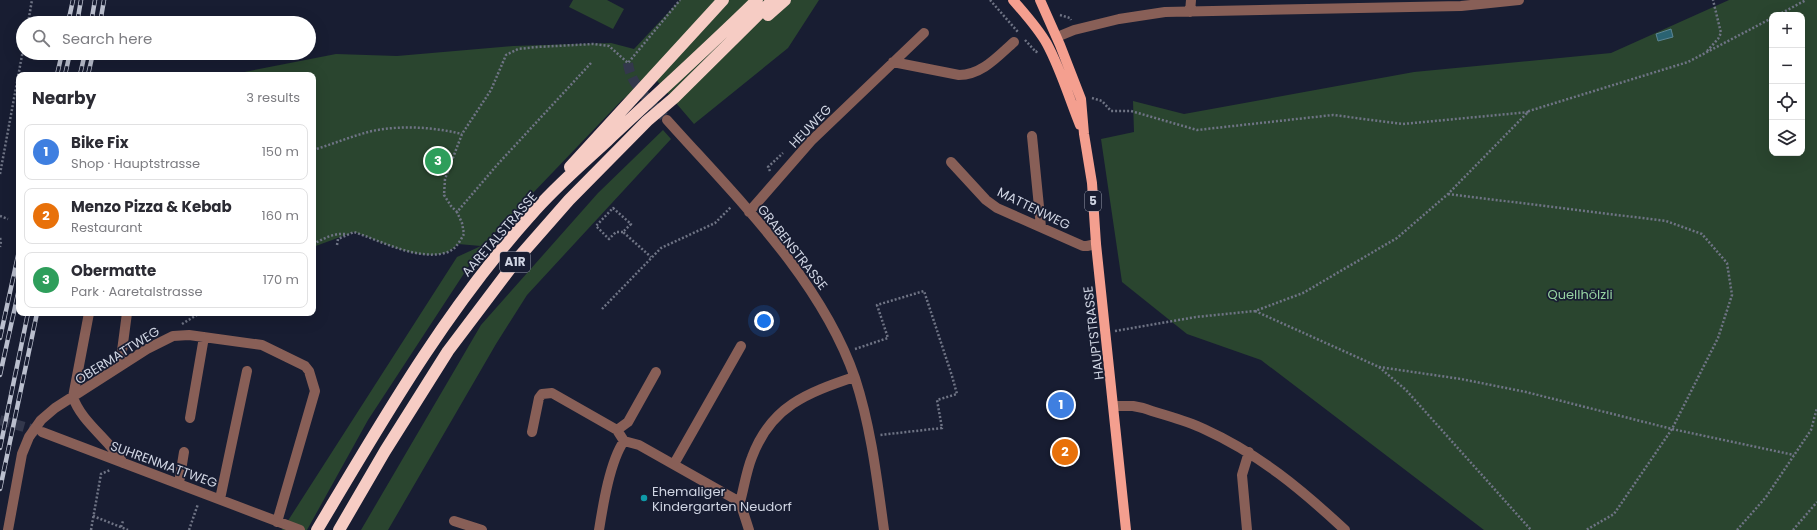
<!DOCTYPE html>
<html lang="en">
<head>
<meta charset="utf-8">
<style>
  :root { --surface:#fff; --page:#f2f2f3; --text:#2b2b33; --muted:#7c7c81; --line:#e1e1e2; --accent:#307956 }
  body { margin:0; font-family:Poppins,sans-serif; background:var(--page); color:var(--text) }
  .controls { position:absolute; right:12px; top:12px; display:grid; overflow:hidden; border-radius:8px; box-shadow:0 4px 16px #0002 }
  .controls button { width:36px; height:36px; display:grid; place-items:center; padding:0; border:0; border-bottom:1px solid var(--line); background:var(--surface); color:var(--text); font:20px sans-serif }
  .you { position:absolute; left:764px; top:321px; width:14px; height:14px; margin:-10px; border:3px solid #fff; border-radius:50%; background:#1a73e8; box-shadow:0 0 0 6px #1a73e833 }
  .badge { display:grid; place-items:center; width:26px; height:26px; border-radius:50%; background:var(--accent); color:#fff; font-size:13px; font-weight:700 }
  .pin { position:absolute; translate:-50% -50%; border:2px solid #fff; box-shadow:0 1px 4px #0006 }
  .list { margin:0; padding:0; list-style:none }
  h2 { display:flex; justify-content:space-between; align-items:center; height:52px; margin:0; padding:0 16px; font-size:17px }
  h2 small { font-size:13px; font-weight:400; color:var(--muted) }
  .list li { display:grid; grid-template-columns:26px 1fr auto; gap:12px; align-items:center; box-sizing:border-box; height:56px; margin:0 8px 8px; padding:0 8px; border:1px solid var(--line); border-radius:8px }
  .list b { display:block; font-size:15px; white-space:nowrap }
  .list p { margin:0; font-size:13px; white-space:nowrap; color:var(--muted) }
  .list em { font-size:13px; font-style:normal; color:var(--muted) }
  .icon { flex:none; width:22px; height:22px; fill:none; stroke:currentColor; stroke-width:2; stroke-linecap:round; stroke-linejoin:round }
  .map { position:relative; flex:none; width:1817px; height:530px; overflow:hidden }
  .search { position:absolute; background:var(--surface); box-shadow:0 4px 16px #0002; left:16px; top:16px; width:300px; height:44px; display:flex; align-items:center; gap:10px; box-sizing:border-box; padding:0 14px; border-radius:22px; color:var(--muted); font-size:15px }
  .panel { position:absolute; background:var(--surface); box-shadow:0 4px 16px #0002; left:16px; top:72px; width:300px; height:244px; border-radius:8px }
  .map>svg:first-child { display:block }
  .green { fill:#2a452f; fill-rule:evenodd }
  .water { fill:#2a6372; stroke:#5c8594 }
  .lines { fill:none; stroke-linecap:round; stroke-linejoin:round }
  .minor-tunnel { stroke:#33384c; stroke-width:10; stroke-dasharray:10 5; stroke-linecap:butt }
  .path { stroke:#6f7485; stroke-width:2.5; stroke-dasharray:2 2; stroke-linecap:butt }
  .minor { stroke:#885f57; stroke-width:10 }
  .major { stroke:#f49f8f; stroke-width:10 }
  .highway { stroke:#f6ccc4; stroke-width:12 }
  .rail-casing { stroke:#babfce; stroke-width:4.5 }
  .rail { stroke:#181d32; stroke-width:3; stroke-dasharray:9; stroke-linecap:butt }
  .culture-dot { fill:#0f9aa8; stroke:#181d32; stroke-width:1.5 }
  .labels { text-anchor:middle; stroke-width:3.5; stroke-linejoin:round; paint-order:stroke }
  .shield { fill:#181d32; stroke:#989dad; stroke-width:1 }
  .shield-label { font-size:12px; font-weight:bold; fill:#cfd4e2 }
  .street-label { font-size:13px; fill:#cfd4e2; stroke:#181d32 }
  .park-label { font-size:13px; fill:#96d2a1; stroke:#181d32 }
  .poi-label { font-size:13px; fill:#cfd4e2; stroke:#181d32; text-anchor:start }
</style>
</head>
<body>
<div class="map">
<svg width="1817" height="530" viewBox="0 0 1817 530">
  <rect width="100%" height="100%" fill="#181d32"/>
  <path class="green" d="M573,0H607L624,9L613,29L569,7Z
    M680,0H819L788,48L694,124L652,75L622,100L482,246L368,420L307,530H282L457,257L481,246L458,244C455,247 451,250 448,252C420,263 381,241 354,232L313,247V75H229L336,54L397,56L513,46L611,43L634,49Z
    M1729,0H1817V530H1484L1261,360L1187,334L1122,282L1101,139L1134,132L1133,101L1184,114L1414,72L1611,53ZM1772,15H1802V153H1772Z
    M663,130L671,139L527,295L496,344L388,530H361L481,325L598,193Z"/>
  <path class="water" d="M1671,29L1673,37L1658,41L1656,34Z"/>
  <g class="lines">
    <path class="minor-tunnel" d="M628,63C630,84 650,101 664,117
      M0,420L42,432"/>
    <path class="path" d="M990,0L1018,32
      M1060,15L1070,18L1071,20
      M1778,15L1806,0
      M28,23L32,0
      M1025,40L1036,52L1038,50
      M1707,51L1718,39L1721,33L1713,0
      M591,63L497,165L457,212L451,206L444,195L445,179L462,134L491,90L506,55L518,49L537,47L593,44L609,46L628,63L680,0
      M1092,98L1102,101L1111,111H1131L1197,130L1333,115L1403,124L1529,112
      M313,150C333,144 352,136 372,131C402,125 433,127 462,134
      M770,171L768,167L783,153
      M0,174L23,50
      M1448,194L1666,221L1702,234L1727,263L1732,295L1718,338L1672,429L1614,514L1586,530
      M0,216L8,219
      M623,232H616L609,239L596,226L613,208L631,224L623,232L651,257
      M0,238L1,241L0,247
      M313,244C323,239 333,233 345,234
      M337,245L338,239L354,232C381,241 420,262 448,252C456,249 460,241 464,234L462,223L457,212
      M602,309L661,248L715,223L731,207
      M1255,311L1379,367L1461,379L1526,392L1672,429L1794,455
      M182,324L200,313
      M1115,331L1196,317L1255,311L1303,293L1397,238L1448,194L1529,111L1688,62L1772,18
      M855,349L888,338L877,305L924,291L952,376L957,394L937,400L942,428L880,435
      M1379,367L1406,390L1531,530
      M93,516L128,530
      M121,527L123,521
      M91,530L101,474L110,470
      M189,530L198,504
      M1737,530L1766,497L1811,430L1817,408
      M1793,530L1817,502"/>
    <path class="minor" d="M1190,12L1191,0
      M1057,37L1074,30L1119,19L1165,12L1461,6L1519,0
      M893,62L959,75C982,75 998,56 1014,42
      M667,120C735,196 821,279 855,378C871,427 877,479 884,530
      M1032,136L1041,227
      M951,162L986,200L997,208L1083,246H1087L1096,244
      M749,212L811,141L924,33
      M89,313L73,397C81,422 110,440 123,463
      M120,366L127,313
      M1114,406H1133L1143,408C1163,415 1185,420 1204,429C1259,454 1301,489 1345,530
      M190,418L204,337
      M617,430L628,422L656,372
      M42,432L300,530
      M532,432L539,398L542,394L552,393L617,430L624,441L639,445L740,502L749,530
      M674,464L741,346
      M179,483L184,452
      M220,499L247,371
      M740,502C744,488 746,472 752,457C771,406 807,393 854,377
      M454,521L482,530
      M8,530L22,454L29,437L41,420L55,408L147,349L173,336L189,335L262,345L305,366L309,371L315,391L277,522
      M599,530C603,505 610,461 624,441
      M1247,530L1242,475L1249,452"/>
    <path class="major" d="M1013,0C1025,14 1038,28 1047,44C1061,70 1069,98 1080,125
      M1040,0L1060,45L1081,99L1084,134L1092,183L1096,244L1126,530"/>
    <path class="highway" d="M768,15L785,0
      M570,167L723,0
      M317,530C382,421 445,311 530,216C553,189 581,165 607,141C657,94 708,48 757,0
      M339,530L385,451L448,351L519,257L569,200L647,121L674,98L773,0"/>
    <g class="rail-casing">
      <path id="rail" d="M68,23L73,0
        M77,23L81,0
        M91,23L95,0
        M100,23L104,0
        M57,75L62,53
        M65,75L70,53
        M80,75L85,53
        M88,75L93,53
        M0,338L19,251
        M0,375L19,289
        M0,448L28,313
        M0,489L37,313"/>
    </g>
    <use href="#rail" class="rail"/>
  </g>
  <circle class="culture-dot" cx="644" cy="498" r="4"/>
  <g class="labels">
    <g class="shield">
      <rect x="1085" y="191" width="16" height="20" rx="3"/>
      <rect x="500" y="252" width="30" height="20" rx="3"/>
    </g>
    <g class="shield-label">
      <text x="1093" y="205">5</text>
      <text x="515" y="266">A1R</text>
    </g>
    <g class="street-label">
      <text transform="translate(810 126) rotate(-46)" y="5">HEUWEG</text>
      <text transform="translate(1034 208) rotate(26)" y="5">MATTENWEG</text>
      <text transform="translate(499 234) rotate(-49)" y="5">AARETALSTRASSE</text>
      <text transform="translate(793 247) rotate(52)" y="5">GRABENSTRASSE</text>
      <text transform="translate(1093 333) rotate(-97)" y="5">HAUPTSTRASSE</text>
      <text transform="translate(117 355) rotate(-32)" y="5">OBERMATTWEG</text>
      <text transform="translate(164 464) rotate(20)" y="5">SUHRENMATTWEG</text>
    </g>
    <g class="park-label">
      <text x="1580" y="299">Quellhölzli</text>
    </g>
    <g class="poi-label">
      <text x="652" y="496">Ehemaliger<tspan x="652" dy="15">Kindergarten Neudorf</tspan></text>
    </g>
  </g>
</svg>
<div class="controls">
<button>+</button>
<button>−</button>
<button><svg class="icon" aria-label="locate" viewBox="0 0 24 24"><circle cx="12" cy="12" r="6"/><path d="M12 2v4M12 18v4M2 12h4M18 12h4"/></svg></button>
<button><svg class="icon" aria-label="layers" viewBox="0 0 24 24"><path d="M12 4l9 5-9 5-9-5zM3 14l9 5 9-5"/></svg></button>
</div>
<div class="you"></div>
<div class="pin badge" style="left:1061px;top:405px;background:#3f7fe0">1</div>
<div class="pin badge" style="left:1065px;top:452px;background:#e8710a">2</div>
<div class="pin badge" style="left:438px;top:161px;background:#2e9e5b">3</div>
<div class="search"><svg class="icon" aria-label="search" viewBox="0 0 24 24"><circle cx="10" cy="10" r="6"/><path d="M15 15l6 6"/></svg>Search here</div>
<section class="panel">
<h2>Nearby<small>3 results</small></h2>
<ul class="list">
<li><span class="badge" style="background:#3f7fe0">1</span><div><b>Bike Fix</b><p>Shop · Hauptstrasse</p></div><em>150 m</em></li>
<li><span class="badge" style="background:#e8710a">2</span><div><b>Menzo Pizza &amp; Kebab</b><p>Restaurant</p></div><em>160 m</em></li>
<li><span class="badge" style="background:#2e9e5b">3</span><div><b>Obermatte</b><p>Park · Aaretalstrasse</p></div><em>170 m</em></li>
</ul>
</section>
</div>
</body>
</html>
